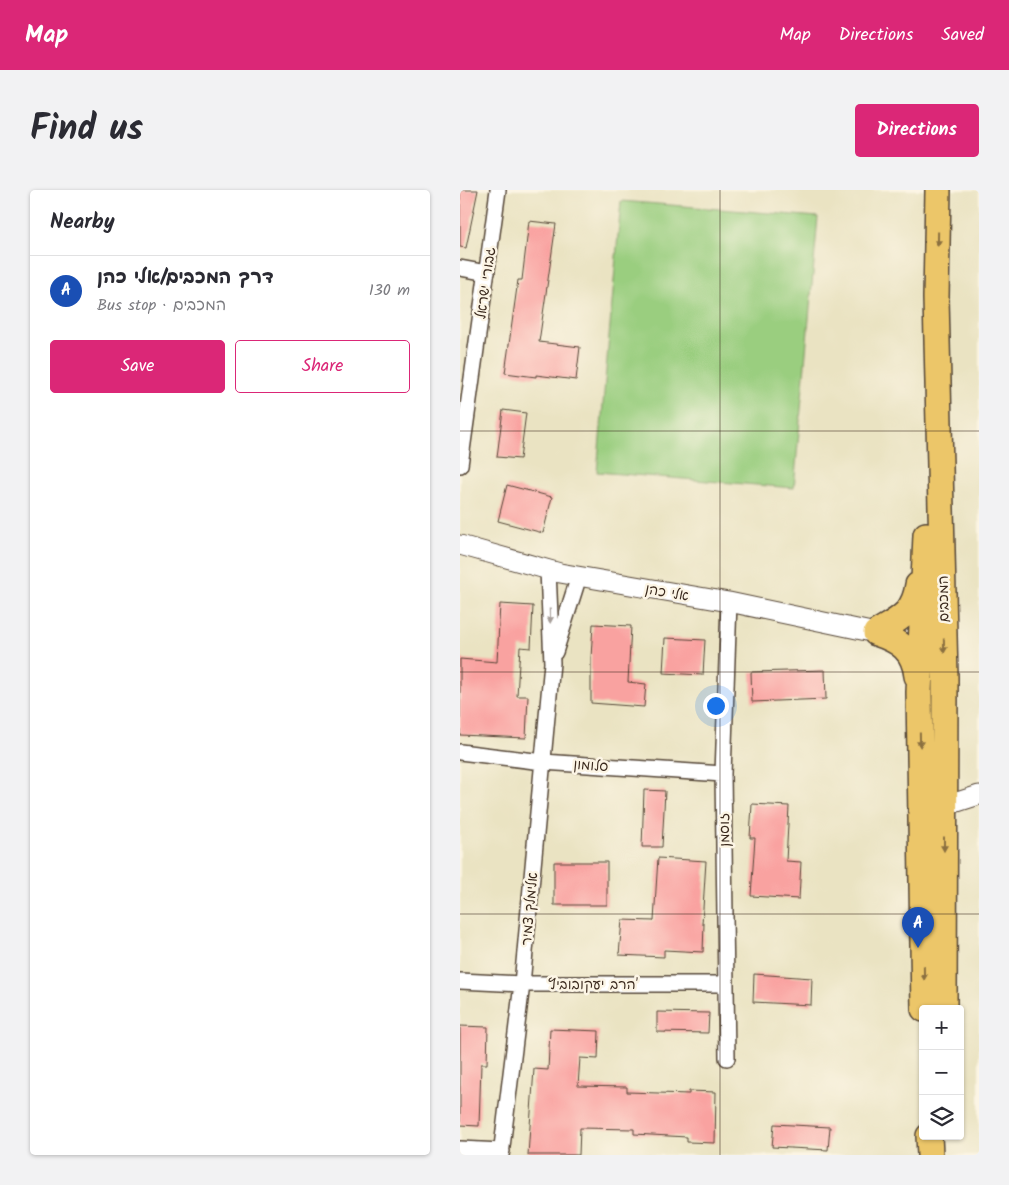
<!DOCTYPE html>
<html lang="en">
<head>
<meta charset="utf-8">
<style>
  :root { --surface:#fff; --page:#f2f2f3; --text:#2b2b33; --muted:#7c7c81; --line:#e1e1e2; --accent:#db2777 }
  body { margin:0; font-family:Kalam,"Playpen Sans Hebrew",sans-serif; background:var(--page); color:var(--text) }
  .controls { position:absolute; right:15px; bottom:15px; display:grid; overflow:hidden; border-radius:5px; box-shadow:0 1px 4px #0004 }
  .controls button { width:45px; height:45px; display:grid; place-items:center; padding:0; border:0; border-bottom:1px solid var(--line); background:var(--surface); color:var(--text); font:25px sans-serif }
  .you { position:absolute; left:255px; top:515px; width:18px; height:18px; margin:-12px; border:4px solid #fff; border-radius:50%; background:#1a73e8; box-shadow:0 0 0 8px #1a73e833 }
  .badge { display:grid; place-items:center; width:32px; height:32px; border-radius:50%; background:var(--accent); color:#fff; font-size:16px; font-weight:700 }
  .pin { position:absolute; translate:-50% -41px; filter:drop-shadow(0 1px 2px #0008) }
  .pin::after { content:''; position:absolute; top:26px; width:18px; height:15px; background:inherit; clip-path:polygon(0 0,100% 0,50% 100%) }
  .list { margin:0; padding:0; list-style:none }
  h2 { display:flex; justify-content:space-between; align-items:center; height:65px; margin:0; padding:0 20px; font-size:21px }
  h2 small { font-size:16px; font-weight:400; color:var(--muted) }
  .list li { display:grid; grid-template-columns:32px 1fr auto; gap:15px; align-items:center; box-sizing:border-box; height:70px; padding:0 20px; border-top:1px solid var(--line) }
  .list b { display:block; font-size:19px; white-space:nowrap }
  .list p { margin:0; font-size:16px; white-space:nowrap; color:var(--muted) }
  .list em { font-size:16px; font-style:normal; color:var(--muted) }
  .actions { display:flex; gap:10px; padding:15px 20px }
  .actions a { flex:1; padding:11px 0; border:1px solid var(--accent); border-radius:5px; text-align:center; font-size:18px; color:var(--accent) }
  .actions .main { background:var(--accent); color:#fff }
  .icon { flex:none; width:28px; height:28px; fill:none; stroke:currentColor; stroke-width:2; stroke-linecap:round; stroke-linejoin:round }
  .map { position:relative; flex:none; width:519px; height:965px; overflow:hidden; border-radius:5px }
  header { display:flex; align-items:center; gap:30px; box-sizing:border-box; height:70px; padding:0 25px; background:var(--accent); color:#fff }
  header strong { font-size:24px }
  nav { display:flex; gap:28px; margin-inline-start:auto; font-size:18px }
  .intro { display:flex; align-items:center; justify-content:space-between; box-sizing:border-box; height:120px; padding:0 30px }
  h1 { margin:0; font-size:35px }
  .button { padding:12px 22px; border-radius:5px; background:var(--accent); color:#fff; font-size:18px; font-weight:700 }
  main { display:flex; gap:30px; padding:0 30px }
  aside { flex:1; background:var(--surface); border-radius:5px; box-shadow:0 1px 4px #0004 }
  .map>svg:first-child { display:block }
  .green { fill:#9ace7f; stroke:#6a7c4e }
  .building { fill:#f9a2a0 }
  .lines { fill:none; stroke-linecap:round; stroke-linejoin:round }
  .minor-casing { stroke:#554637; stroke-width:18 }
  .tertiary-casing { stroke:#554637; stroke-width:21 }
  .primary-casing { stroke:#554637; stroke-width:28 }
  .minor { stroke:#fff; stroke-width:15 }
  .tertiary { stroke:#fff; stroke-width:19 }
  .primary { stroke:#ecc669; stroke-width:25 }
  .oneway { fill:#8b7040 }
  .oneway2 { fill:#a79f9a }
  .grid { fill:none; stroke:#3b2a1e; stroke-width:1; stroke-opacity:0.55 }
  .labels { text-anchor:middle; stroke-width:5; stroke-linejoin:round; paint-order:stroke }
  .street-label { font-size:14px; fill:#3b2a1e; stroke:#fcf5e5 }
</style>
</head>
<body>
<header>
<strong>Map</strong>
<nav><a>Map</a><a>Directions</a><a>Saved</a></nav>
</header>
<div class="intro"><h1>Find us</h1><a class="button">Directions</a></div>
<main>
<aside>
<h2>Nearby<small></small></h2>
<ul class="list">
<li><span class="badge" style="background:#1a4fb4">A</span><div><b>דרך המכבים/אלי כהן</b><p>Bus stop · המכבים</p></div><em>130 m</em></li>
</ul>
<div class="actions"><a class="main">Save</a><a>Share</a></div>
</aside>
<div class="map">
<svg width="519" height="965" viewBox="0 0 519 965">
  <rect width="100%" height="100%" fill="#fcf5e5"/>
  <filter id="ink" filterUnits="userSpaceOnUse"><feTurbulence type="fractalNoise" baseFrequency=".02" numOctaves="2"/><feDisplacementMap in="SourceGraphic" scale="10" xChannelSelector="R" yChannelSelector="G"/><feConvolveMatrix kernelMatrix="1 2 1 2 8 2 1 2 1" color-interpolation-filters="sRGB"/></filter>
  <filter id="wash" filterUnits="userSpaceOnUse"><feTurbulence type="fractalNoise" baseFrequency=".0096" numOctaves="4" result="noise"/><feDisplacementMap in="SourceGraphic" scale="20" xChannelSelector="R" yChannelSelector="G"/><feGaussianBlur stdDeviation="1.12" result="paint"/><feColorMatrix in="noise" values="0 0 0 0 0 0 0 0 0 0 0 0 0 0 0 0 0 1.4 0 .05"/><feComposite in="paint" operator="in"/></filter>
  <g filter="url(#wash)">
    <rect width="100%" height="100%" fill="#eae3c2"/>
    <path class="green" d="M161,11L358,27L334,298L137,282Z"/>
    <g id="blocks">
      <path class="building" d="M0,0H18L6,58L0,57Z
        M69,31L96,34L79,152L120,157L116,190L76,185V187L45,183L58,90H62Z
        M43,220L66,223L60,269L37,267Z
        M47,295L92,307L83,343L38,331Z
        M40,414L73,416L71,458L60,457L57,506H68L66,548L0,545V469L37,472Z
        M133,434L171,436L168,492L186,494L184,517L131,513V468Z
        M205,448L245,450L243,485L203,483Z
        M365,480L366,509L292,512L291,482Z
        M184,600L205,601L202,657H182Z
        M292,614L329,616L326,671L341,672L339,709L291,706L295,648H290Z
        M198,668L246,671L242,734H244L243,762L204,760V767L159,765L162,730L194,731Z
        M94,672H147V715H94Z
        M294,784L352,788L351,815L293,812Z
        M197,822L249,823L248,843L197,842Z
        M0,836L28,837L27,874H21L19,936L0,935Z
        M90,839L139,841L138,869L120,868L118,896L167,897V902L229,904V901L256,902L255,953L227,952V947L174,944V939L120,938L119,965H68L74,879L88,880Z
        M314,934L370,937L368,960L312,957Z"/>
    </g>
  </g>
  <g filter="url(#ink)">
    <use href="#blocks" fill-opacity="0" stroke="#554637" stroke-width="1"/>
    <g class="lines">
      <g class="minor-casing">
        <path id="minor" d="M0,78L27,83
          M0,275L38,0
          M95,462L119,386
          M0,562L83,572L263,584
          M0,791L62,794H265
          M267,868L263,584L269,412
          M0,959L42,961
          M41,965L62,794L92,473L88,380"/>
      </g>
      <g class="tertiary-casing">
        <path id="tertiary" d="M0,355L100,383L269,412L416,443
          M485,616L519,605"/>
      </g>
      <g class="primary-casing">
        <path id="primary" d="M478,0L476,108L485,487L484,819
          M416,443C439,429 454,424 458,395
          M416,443C440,451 454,460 457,486
          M464,819L459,502L466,345
          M469,946L470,965"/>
      </g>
      <use href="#minor" class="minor"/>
      <use href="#tertiary" class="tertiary"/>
      <use href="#primary" class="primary"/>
    </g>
    <defs><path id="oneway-solid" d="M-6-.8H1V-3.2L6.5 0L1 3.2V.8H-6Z" transform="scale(1.25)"/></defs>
    <g class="oneway">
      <use href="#oneway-solid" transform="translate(478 49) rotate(91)"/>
      <use href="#oneway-solid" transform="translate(484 456) rotate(89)"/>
      <use href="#oneway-solid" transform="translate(460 550) rotate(89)"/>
      <use href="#oneway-solid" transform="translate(484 654) rotate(90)"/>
      <use href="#oneway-solid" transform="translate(464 783) rotate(89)"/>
    </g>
    <use class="oneway2" href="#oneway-solid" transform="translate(90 426) rotate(88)"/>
  </g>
  <path class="grid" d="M260,0V965M0,241H519M0,482H519M0,724H519"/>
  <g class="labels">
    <g class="street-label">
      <text transform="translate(25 93) rotate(-82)" y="5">גבורי ישראל</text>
      <text transform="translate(207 402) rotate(10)" y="5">אלי כהן</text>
      <text transform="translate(483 409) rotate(-91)" y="5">המכבים</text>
      <text transform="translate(131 575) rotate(4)" y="5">סלומון</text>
      <text transform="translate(264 640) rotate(-91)" y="5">זוסמן</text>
      <text transform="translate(69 719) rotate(-85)" y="5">אלימלך צמיר</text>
      <text x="133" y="799">הרב יעקובוביץ'</text>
    </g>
  </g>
</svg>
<div class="controls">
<button>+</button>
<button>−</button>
<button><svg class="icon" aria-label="layers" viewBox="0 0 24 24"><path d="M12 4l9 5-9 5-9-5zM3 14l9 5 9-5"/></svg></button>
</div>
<div class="you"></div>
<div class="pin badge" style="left:458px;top:758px;background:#1a4fb4">A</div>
</div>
</main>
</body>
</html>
